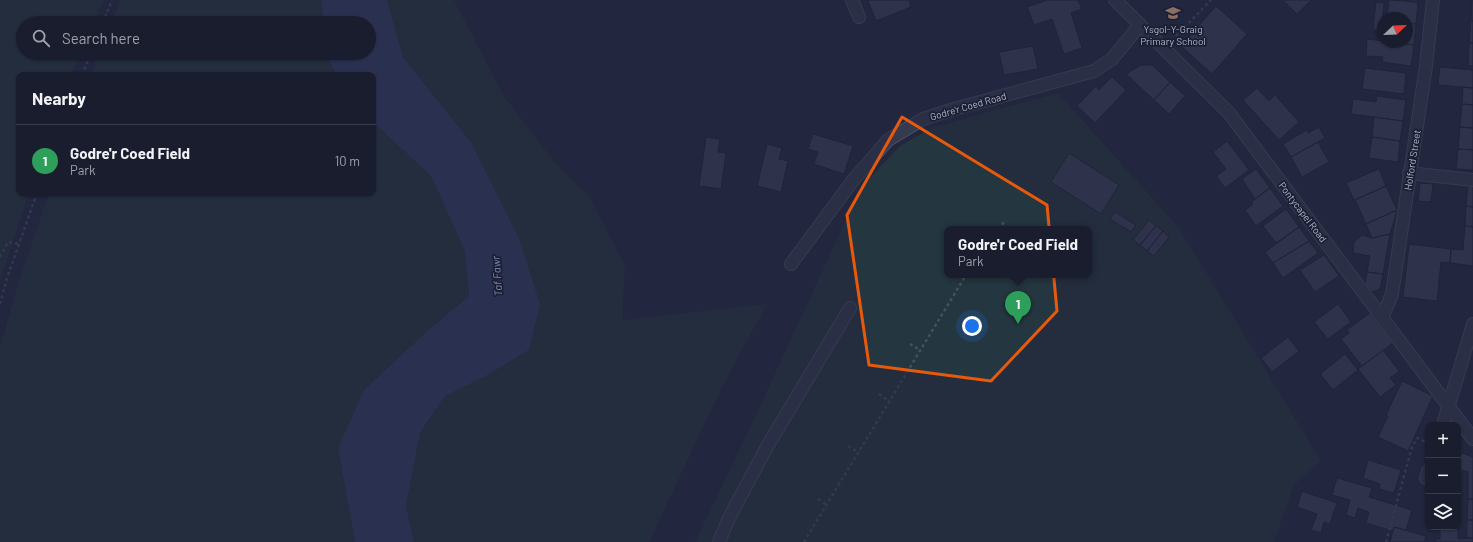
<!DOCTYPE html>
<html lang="en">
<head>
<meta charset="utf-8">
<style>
  :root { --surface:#1a1d2e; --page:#272a3a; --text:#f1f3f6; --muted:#9fa2aa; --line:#383b4a; --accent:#8395fd }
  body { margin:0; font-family:Barlow,sans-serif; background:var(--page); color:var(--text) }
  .controls { position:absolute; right:12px; bottom:12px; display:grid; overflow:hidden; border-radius:8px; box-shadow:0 1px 3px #0004 }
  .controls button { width:36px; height:36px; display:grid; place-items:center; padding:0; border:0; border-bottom:1px solid var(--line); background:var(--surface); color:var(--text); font:20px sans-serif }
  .compass { position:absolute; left:1377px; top:12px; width:36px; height:36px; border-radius:50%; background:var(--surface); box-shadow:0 1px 3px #0004; rotate:67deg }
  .you { position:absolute; left:972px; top:326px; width:14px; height:14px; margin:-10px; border:3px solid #fff; border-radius:50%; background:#1a73e8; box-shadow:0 0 0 6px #1a73e833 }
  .badge { display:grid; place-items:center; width:26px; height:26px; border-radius:50%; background:var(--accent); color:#fff; font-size:13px; font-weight:700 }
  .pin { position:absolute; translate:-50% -33px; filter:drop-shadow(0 1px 2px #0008) }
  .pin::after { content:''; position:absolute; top:21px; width:14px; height:12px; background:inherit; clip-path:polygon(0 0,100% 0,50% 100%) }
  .popup { position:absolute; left:944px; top:226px; width:148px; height:52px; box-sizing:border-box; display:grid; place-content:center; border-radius:8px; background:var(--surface); filter:drop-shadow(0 1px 3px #0005); font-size:13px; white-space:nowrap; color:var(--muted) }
  .popup b { font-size:15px; color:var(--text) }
  .popup::after { content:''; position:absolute; left:50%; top:100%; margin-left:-8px; border:8px solid transparent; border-top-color:var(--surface) }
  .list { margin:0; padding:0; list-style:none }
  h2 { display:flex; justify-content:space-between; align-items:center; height:52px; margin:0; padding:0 16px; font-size:17px }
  h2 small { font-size:13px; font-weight:400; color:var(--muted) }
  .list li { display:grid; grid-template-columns:26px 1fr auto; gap:12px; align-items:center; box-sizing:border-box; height:72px; padding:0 16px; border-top:1px solid var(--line) }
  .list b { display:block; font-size:15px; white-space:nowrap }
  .list p { margin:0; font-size:13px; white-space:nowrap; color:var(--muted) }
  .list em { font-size:13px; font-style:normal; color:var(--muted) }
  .icon { flex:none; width:22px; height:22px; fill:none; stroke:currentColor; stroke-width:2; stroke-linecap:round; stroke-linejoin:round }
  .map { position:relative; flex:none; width:1473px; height:542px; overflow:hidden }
  .search { position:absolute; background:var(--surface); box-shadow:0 1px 3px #0004; left:16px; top:16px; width:360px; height:44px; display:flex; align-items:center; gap:10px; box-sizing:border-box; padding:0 14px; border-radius:22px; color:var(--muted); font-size:15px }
  .panel { position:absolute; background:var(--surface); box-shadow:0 1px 3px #0004; left:16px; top:72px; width:360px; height:124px; border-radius:8px }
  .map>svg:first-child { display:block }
  .green { fill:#24363f; fill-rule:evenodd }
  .water { fill:#333c64 }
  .building { fill:#3c415c; stroke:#1d2135 }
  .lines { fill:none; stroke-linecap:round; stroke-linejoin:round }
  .minor-casing { stroke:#4e5266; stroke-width:14 }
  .path { stroke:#42535c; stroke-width:2.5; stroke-dasharray:3 3; stroke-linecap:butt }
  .minor { stroke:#363a4e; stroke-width:12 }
  .marked { fill:none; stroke:#e8590c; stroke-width:3; stroke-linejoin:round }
  .labels { text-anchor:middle; stroke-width:3.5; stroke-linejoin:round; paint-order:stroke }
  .poi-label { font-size:10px; fill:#b2b5c9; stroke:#1b1f33 }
  .street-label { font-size:10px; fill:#b2b5c9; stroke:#1b1f33 }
  .water-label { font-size:11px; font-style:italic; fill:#808ab7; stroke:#1b1f33 }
</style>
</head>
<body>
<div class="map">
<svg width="1473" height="542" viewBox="0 0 1473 542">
  <rect width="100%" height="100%" fill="#22273e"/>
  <path class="green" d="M0,0H104L94,23H23V53H81L71,75H19V193H29L0,281Z
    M120,0H321L324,23H111Z
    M387,0H454L503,95L553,160L589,196L625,266L622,320L767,304L723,385L649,542H414L406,506L420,434L445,396L484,377L529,350L518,236L471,142L403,57Z
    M99,53H327L328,59L337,75H91Z
    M1058,93L1179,228L1321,461L1294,485L1274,542H695L748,432L861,187L900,146L931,128ZM947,229H1089V275H947Z
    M373,122L431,176L465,251L469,296L426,332L364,390L338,448L355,542H0V347L19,281L49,193H373Z"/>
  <path class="water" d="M321,0H387L403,57L471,142L518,236L540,304L529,350L484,377L445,396L420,433L406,506L414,542H355L338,448L364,390L426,332L469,296L465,251L431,176L373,122V75H337L328,59L327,53H369V23H324Z"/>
  <path class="building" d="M870,0H909L911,7L876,21L868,1Z
    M1047,0H1078L1082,9L1071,13L1082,48L1064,54L1052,19L1034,25L1027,7Z
    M1283,0H1311L1297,14Z
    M1389,0L1418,2L1416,24L1407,23V18H1387Z
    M1396,0H1418V2Z
    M1472,0H1473V21L1471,20Z
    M1376,2L1384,3L1381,31L1373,30Z
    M1216,6L1247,34L1212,74L1181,46Z
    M1471,20L1473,21V43H1469Z
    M1407,23L1416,24L1414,45L1391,42H1407Z
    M1367,39L1414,45L1411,66L1382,62L1383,57L1366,56Z
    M1469,43H1473V66H1468Z
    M1033,46L1038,69L1004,75L999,52Z
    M1141,65H1152L1170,82L1154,100L1126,74Z
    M1440,67L1473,70V88L1438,85Z
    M1365,68L1406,73L1404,94L1362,89Z
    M1112,77L1126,90L1095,123L1077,106L1096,86L1099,90Z
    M1170,82L1185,96L1169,114L1154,100Z
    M1463,87L1473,88V105L1462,104Z
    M1257,88L1269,101L1275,95L1299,122L1279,140L1243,100Z
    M1377,96L1406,100L1403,121L1351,114L1353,99L1376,102Z
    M1462,104L1473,105V128L1460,127Z
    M1374,117L1403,121L1400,141L1372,137Z
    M1319,127L1325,138L1291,157L1283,144L1307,130L1308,133Z
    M1460,127L1473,128V150L1458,149Z
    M813,134L853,146L844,174L814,164L818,152L808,149Z
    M706,137L720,139L718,152L726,153L721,189L699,186Z
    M1372,137L1400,141L1398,162L1369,158Z
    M1227,141L1249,170L1225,188L1216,176L1226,169L1213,152Z
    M1318,142L1329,162L1302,177L1291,157Z
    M767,144L782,148L779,159L788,161L781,192L757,186Z
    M1458,149L1473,150V170L1456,169Z
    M1069,153L1119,185L1101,214L1051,182Z
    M1256,169L1270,188L1255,199L1242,179Z
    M1379,169L1386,186L1354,200L1346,183Z
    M1420,183L1433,184L1431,202L1418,201Z
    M1386,186L1397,210L1366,224L1355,200Z
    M1468,186H1473V207L1466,206Z
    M1270,188L1283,206L1256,226L1245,210L1253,204L1251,202Z
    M1466,206L1473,207V227L1465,226Z
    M1286,209L1299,227L1276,243L1263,226Z
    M1397,210L1390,234L1372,238L1366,224Z
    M1115,212L1136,225L1131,232L1110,219Z
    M1149,220L1156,226L1140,245L1133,240Z
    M1156,226L1163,231L1147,251L1140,245Z
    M1465,226L1473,227V266L1450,263L1451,249L1463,250Z
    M1299,227L1309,241L1273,263L1265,252Z
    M1163,231L1169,237L1154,256L1147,251Z
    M1390,234L1383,274L1367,272L1370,256L1353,253L1354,242L1362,235L1372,238Z
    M1309,241L1318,253L1283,278L1273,263Z
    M1409,244L1451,249L1450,263L1441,262L1437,301L1403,297Z
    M1324,255L1339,276L1315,292L1300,270Z
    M1367,272L1383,274L1380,289L1372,292L1365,284Z
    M1338,304L1351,322L1328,339L1314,322Z
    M1370,313L1393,343L1362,366L1341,339L1349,333L1347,330Z
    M1288,337L1299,351L1272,372L1261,358Z
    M1383,350L1399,371L1390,378L1396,385L1380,397L1358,369Z
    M1345,354L1358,370L1333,390L1320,374Z
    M1402,381L1433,396L1408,451L1378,437L1388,416L1386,415Z
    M1458,452L1473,457V499H1468V472L1458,469Z
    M1368,460L1401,470L1394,493L1379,489L1380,484L1363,478Z
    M1337,478L1372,488L1369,497L1412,510L1406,530L1394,527L1393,531L1366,523L1369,512L1358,508L1355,518L1346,515L1350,500L1332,495Z
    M1302,491L1337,503L1330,524L1324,522L1321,533L1311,530L1317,514L1297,507Z
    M1468,499H1473V520H1467Z
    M1467,520H1473V538H1467Z
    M1394,527L1426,536L1424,542H1390Z
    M1440,527H1458V539L1473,538V542H1436V539H1440Z"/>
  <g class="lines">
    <g class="minor-casing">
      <path id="minor" d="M852,0L859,17
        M1115,0L1229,113L1473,439
        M1409,173L1473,180
        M791,264L854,179L888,140L923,119L954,109L1094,71L1112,59L1140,25
        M1382,318L1392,294L1426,66L1433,0
        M1443,425L1473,324
        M1426,478L1428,471
        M719,542L729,518L768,445L850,308"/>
    </g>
    <path class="path" d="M103,23L112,0
      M1176,36L1211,0
      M82,75L91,53
      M998,229L1006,220
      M0,257L8,242L19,244
      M0,304L7,278L37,193
      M910,344L920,350
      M879,394L889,401
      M848,446L858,452
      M818,499L827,505
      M804,542L966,275
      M1386,542L1412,447L1417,438L1428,443"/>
    <use href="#minor" class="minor"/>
  </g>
  <path d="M0 0H1473V542H0ZM902,117L1047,205L1057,311L991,381L869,365L847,215Z" fill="#22273e" fill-opacity=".55" fill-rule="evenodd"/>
  <path class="marked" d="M902,117L1047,205L1057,311L991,381L869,365L847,215Z"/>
  <defs>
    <g id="school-bare" transform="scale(1.2)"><path d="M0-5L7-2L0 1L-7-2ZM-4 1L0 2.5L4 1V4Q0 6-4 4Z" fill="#8d6e63" stroke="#1b1f33" stroke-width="2.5" paint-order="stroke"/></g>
  </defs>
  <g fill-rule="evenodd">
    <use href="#school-bare" x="1173" y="13"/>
  </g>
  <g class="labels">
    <g class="poi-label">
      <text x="1173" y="33">Ysgol-Y-Graig<tspan x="1173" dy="12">Primary School</tspan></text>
    </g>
    <g class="street-label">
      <text transform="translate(968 106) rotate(-16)" y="4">Godre'r Coed Road</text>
      <text transform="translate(1412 160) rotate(-81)" y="4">Holford Street</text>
      <text transform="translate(1303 212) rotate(53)" y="4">Pontycapel Road</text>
    </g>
    <g class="water-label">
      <text transform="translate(497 276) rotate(-94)" y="4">Taf Fawr</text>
    </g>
  </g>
</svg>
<div class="controls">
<button>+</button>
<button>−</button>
<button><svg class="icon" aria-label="layers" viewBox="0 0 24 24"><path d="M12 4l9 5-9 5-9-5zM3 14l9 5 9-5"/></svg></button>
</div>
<svg class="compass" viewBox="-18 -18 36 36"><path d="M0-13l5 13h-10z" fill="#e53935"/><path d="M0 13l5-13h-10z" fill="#9fa2aa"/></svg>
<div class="you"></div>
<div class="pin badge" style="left:1018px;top:324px;background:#2e9e5b">1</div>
<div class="popup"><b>Godre'r Coed Field</b>Park</div>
<div class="search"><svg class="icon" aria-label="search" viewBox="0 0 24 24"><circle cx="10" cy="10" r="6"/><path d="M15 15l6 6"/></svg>Search here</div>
<section class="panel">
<h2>Nearby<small></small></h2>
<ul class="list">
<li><span class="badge" style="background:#2e9e5b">1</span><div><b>Godre'r Coed Field</b><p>Park</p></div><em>10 m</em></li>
</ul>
</section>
</div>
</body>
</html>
